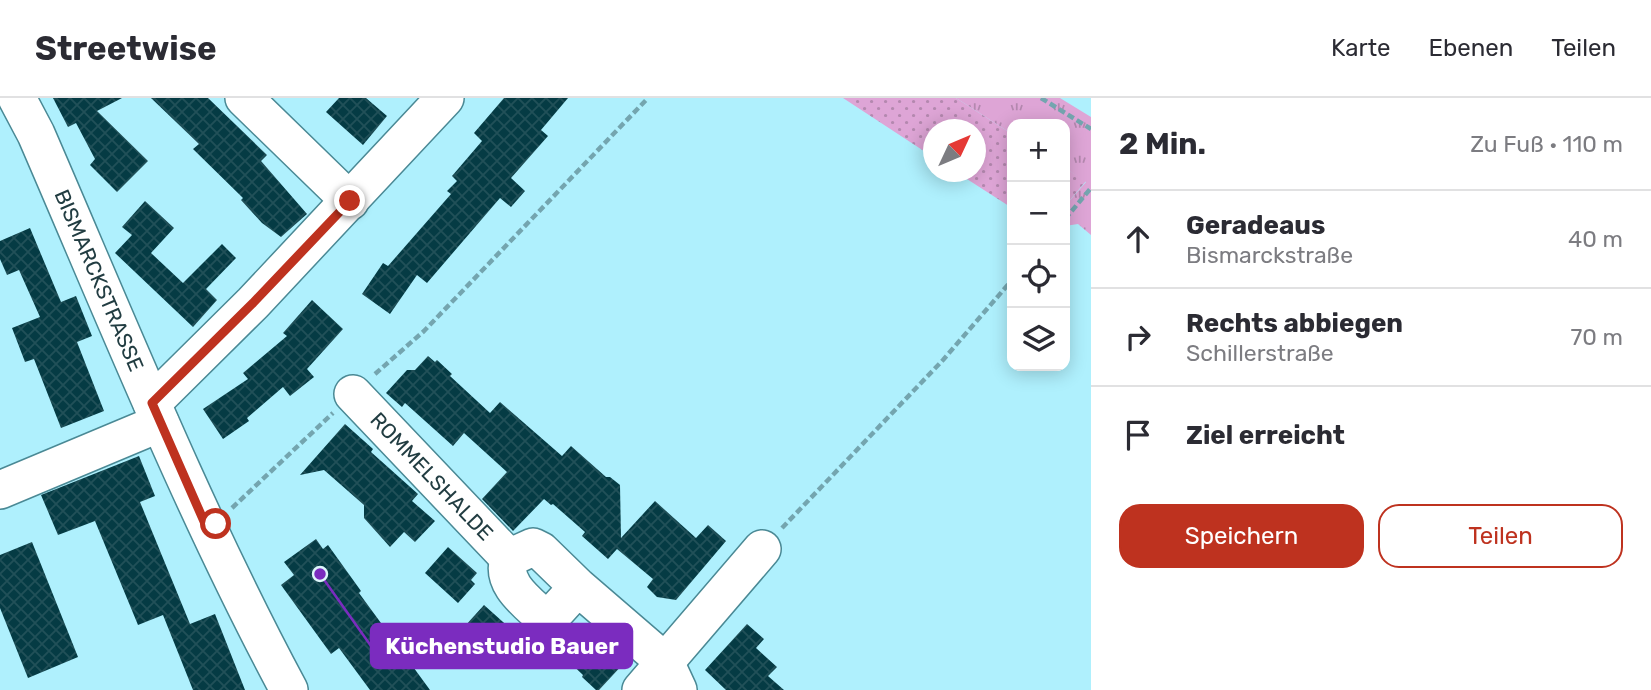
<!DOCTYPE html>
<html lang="de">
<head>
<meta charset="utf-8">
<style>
  :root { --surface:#fff; --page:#f2f2f3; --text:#2b2b33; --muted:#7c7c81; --line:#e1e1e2; --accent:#be321f }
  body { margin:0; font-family:Rubik,sans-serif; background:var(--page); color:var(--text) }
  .controls { position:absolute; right:21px; top:21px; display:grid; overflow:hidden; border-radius:14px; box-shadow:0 4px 18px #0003 }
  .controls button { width:63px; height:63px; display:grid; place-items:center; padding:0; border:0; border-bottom:2px solid var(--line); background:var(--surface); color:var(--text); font:35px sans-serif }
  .compass { position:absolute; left:923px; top:21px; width:63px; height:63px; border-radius:50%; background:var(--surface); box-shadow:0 4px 18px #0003; rotate:46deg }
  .stop { position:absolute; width:21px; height:21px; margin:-16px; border:5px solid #be321f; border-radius:50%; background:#fff }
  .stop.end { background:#be321f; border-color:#fff; box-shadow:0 2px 7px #0008 }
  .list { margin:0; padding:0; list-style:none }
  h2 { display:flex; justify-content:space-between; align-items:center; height:91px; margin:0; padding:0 28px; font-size:30px }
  h2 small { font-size:23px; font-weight:400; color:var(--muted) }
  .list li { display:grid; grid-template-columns:46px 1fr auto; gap:21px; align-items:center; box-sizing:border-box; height:98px; padding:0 28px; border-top:2px solid var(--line) }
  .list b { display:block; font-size:26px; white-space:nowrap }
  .list p { margin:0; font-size:23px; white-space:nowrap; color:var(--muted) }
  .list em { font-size:23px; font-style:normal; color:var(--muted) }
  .actions { display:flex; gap:14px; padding:21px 28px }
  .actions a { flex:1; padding:16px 0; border:2px solid var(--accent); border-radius:21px; text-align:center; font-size:24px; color:var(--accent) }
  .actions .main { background:var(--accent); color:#fff }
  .icon { flex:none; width:38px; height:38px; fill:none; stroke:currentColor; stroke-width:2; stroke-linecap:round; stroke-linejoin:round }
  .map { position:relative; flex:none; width:1091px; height:592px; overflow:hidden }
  header { display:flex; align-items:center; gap:42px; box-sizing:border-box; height:98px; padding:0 35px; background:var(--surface); border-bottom:2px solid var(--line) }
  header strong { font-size:33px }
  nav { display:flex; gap:38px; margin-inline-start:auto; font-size:24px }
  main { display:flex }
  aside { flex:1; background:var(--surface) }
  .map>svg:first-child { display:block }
  .grass { fill:url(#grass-tufts) }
  .park { fill:url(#park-dots) }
  .building { fill:url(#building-cross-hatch) }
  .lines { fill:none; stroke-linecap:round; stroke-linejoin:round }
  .minor-casing { stroke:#4a8995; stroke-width:40 }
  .path { stroke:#74a5af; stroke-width:4.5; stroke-dasharray:7 3.5; stroke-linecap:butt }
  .minor { stroke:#fff; stroke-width:37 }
  .route { stroke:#be321f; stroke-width:9 }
  .labels { text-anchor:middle; stroke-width:7; stroke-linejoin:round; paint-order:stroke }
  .street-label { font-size:21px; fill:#223d42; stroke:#ddf6fb }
  .leader { fill:none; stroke:#7b2cbf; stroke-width:2.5 }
  .callout-dot { fill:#7b2cbf; stroke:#ddf6fb; stroke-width:2.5 }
  .callout { fill:#7b2cbf; stroke:#7b2cbf; stroke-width:2.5 }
  .callout-label { font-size:23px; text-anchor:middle; font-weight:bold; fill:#fff }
</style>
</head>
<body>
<header>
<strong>Streetwise</strong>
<nav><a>Karte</a><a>Ebenen</a><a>Teilen</a></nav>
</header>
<main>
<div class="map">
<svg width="1091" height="592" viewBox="0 0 1091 592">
  <defs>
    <pattern id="grass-tufts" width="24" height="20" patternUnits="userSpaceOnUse" patternTransform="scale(1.75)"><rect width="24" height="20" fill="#dea5d6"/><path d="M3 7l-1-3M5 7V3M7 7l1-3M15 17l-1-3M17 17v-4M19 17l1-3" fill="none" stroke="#b488af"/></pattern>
    <pattern id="park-dots" width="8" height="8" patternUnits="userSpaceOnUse" patternTransform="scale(1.75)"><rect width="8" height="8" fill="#dea5d6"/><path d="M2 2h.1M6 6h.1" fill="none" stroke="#b488af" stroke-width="1.8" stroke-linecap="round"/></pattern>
    <pattern id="building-cross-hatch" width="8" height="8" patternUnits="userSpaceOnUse" patternTransform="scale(1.75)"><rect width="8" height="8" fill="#053b44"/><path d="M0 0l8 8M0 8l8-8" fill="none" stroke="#215058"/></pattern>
  </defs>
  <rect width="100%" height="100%" fill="#aff0fd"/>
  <path class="grass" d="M956,0H1060L1091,19V137L1078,126L1065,128V108L1086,84L1065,70V26H1012V36Z"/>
  <path class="park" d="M843,0H956L1012,36V110L956,74H976V32H934L933,59Z
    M1065,70L1086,83L1065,108Z"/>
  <path class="building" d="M53,0H122L97,13L148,63L117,94L90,67L95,61L76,25L68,29Z
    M151,0H208L267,57L261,63L307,116L281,139L262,125L241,102L243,100L193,51L199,46Z
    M339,0H366L387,18L363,47L326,14Z
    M504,0H568L541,32L548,38L511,80L525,93L511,109L500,100L427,185L417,177L390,216L362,196L383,165L388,168L451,96L447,93L457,83L452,78L482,43L474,35Z
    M145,103L174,130L151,155L183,185L222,146L236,160L206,191L217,202L193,229L115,155L132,137L122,129Z
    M30,130L61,204L76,198L92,238L77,244L104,313L61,330L34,261L25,264L12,230L40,219L19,172L7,177L0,161V143Z
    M312,202L343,231L307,271L314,279L290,298L283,289L247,320L249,323L223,341L203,311L248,281L243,275L287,238L283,235Z
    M428,258L435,264L437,262L452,276L450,278L490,315L500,304L562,358L571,348L606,379H610L620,387L621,440L655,403L696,440L708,427L726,443L676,502L657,499L647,489L653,481L617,451L608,461L582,438L585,434L553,406L551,407L544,401L513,433L482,401L507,374L464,335L453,348L405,305L402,309L386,295L407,272H415Z
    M345,326L373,351L371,354L418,396L412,403L435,423L415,444L404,434L390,449L364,420V407L324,372L300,377Z
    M139,358L155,398L140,404L190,526L215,516L245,592H193L163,517L138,527L95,423L58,437L41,397Z
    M316,441L323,451L328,447L361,493L359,495L430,592H370L339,550L331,556L281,487L294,477L284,464Z
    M32,444L78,559L28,580L0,510V457Z
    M448,449L477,475L471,482L475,486L458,505L425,475Z
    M484,507L521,540L502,561L465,528Z
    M747,526L764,541L756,550L777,569L768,578L784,592H726L705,572Z
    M590,532L625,564L599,592H596L582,579L583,577L565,560Z"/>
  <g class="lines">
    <g class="minor-casing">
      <g id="minor">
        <path id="s1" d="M17,0L36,36C117,223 193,413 289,592"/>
        <path d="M244,0L350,103"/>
        <path id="s2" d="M353,296L509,460"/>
        <path d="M152,305L253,205L445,0"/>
        <path d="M0,392L160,325"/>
        <path d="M578,489L547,523C529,505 500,487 509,460L533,449L541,453L578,489L665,564L678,592"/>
        <path d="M641,592L762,451"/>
      </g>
    </g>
    <path class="path" d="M1041,0L1091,31
      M1065,121L1091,90
      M375,276L424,233L648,0
      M232,410L333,315
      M782,430L943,262L1012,182"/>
    <use href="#minor" class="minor"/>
  </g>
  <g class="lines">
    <path class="route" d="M216,426L206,428L152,305L253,205L350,103"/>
  </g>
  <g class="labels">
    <g class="street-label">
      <text dy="7" stroke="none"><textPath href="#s1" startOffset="200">BISMARCKSTRASSE</textPath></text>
      <text dy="7" stroke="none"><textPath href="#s2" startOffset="114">ROMMELSHALDE</textPath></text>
    </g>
  </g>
  <path class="leader" d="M320 476L371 548"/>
  <circle class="callout-dot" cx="320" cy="476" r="7"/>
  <rect class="callout" x="371" y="526" width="261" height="44" rx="7"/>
  <g class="callout-label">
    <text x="502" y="556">Küchenstudio Bauer</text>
  </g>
</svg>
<div class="controls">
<button>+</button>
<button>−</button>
<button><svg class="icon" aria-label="locate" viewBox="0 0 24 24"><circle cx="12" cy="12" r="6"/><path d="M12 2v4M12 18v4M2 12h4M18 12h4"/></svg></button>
<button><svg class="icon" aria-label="layers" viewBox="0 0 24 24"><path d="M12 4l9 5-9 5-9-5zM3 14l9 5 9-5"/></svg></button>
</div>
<svg class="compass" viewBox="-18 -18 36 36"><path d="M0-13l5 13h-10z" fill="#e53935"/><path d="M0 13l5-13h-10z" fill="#7c7c81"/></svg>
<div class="stop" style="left:216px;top:426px"></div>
<div class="stop end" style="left:350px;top:103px"></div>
</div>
<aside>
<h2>2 Min.<small>Zu Fuß · 110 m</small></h2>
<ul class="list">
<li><svg class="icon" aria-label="ahead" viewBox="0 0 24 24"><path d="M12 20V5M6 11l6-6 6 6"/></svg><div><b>Geradeaus</b><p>Bismarckstraße</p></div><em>40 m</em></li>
<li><svg class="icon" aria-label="right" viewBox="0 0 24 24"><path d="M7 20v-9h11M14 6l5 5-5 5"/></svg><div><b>Rechts abbiegen</b><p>Schillerstraße</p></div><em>70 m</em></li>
<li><svg class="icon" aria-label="arrive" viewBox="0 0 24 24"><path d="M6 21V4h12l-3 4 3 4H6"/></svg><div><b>Ziel erreicht</b></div></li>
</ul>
<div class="actions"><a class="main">Speichern</a><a>Teilen</a></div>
</aside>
</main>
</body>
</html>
